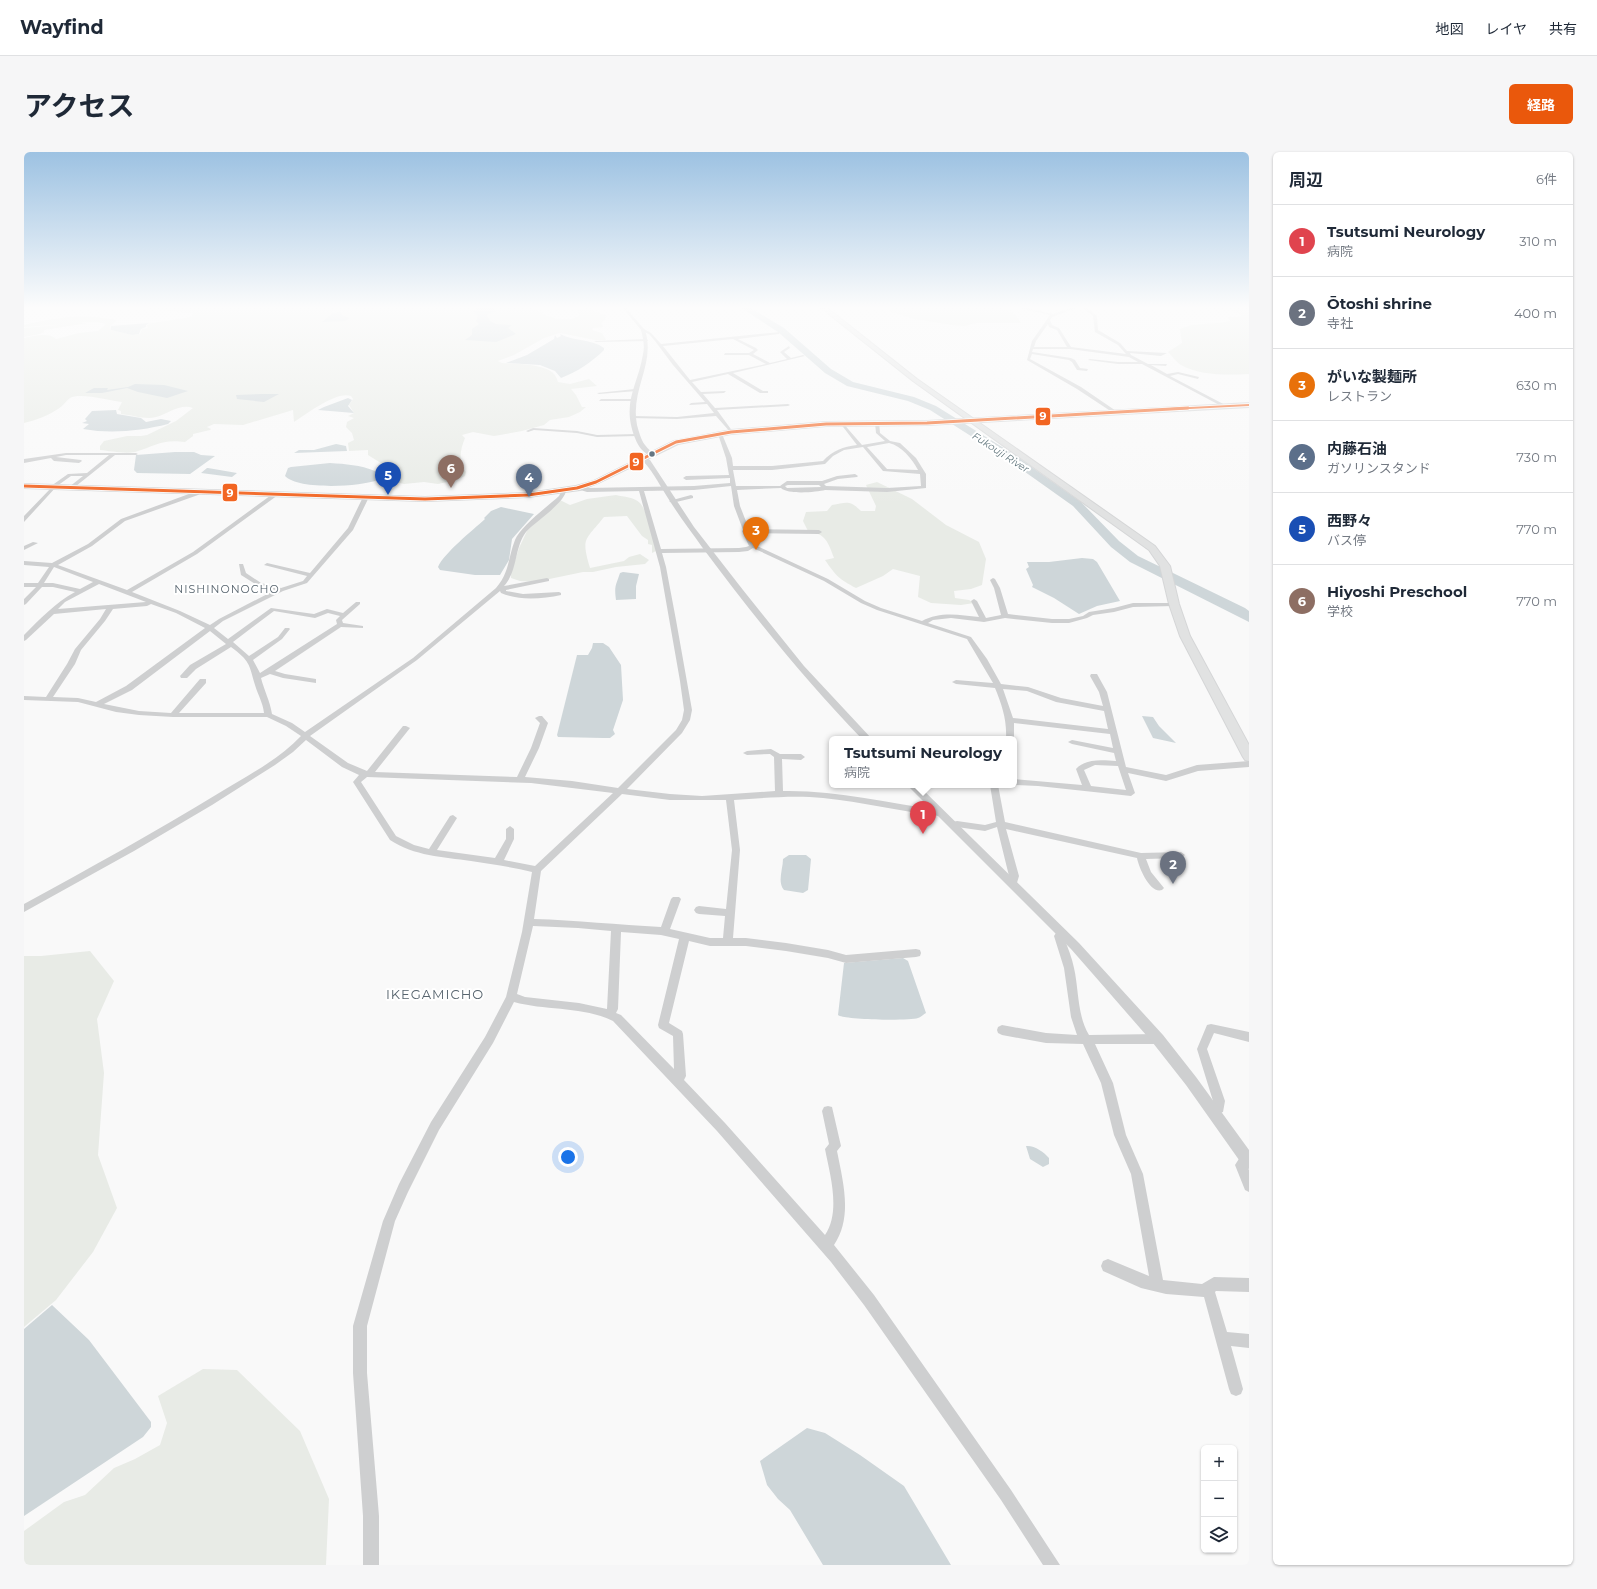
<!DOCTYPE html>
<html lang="ja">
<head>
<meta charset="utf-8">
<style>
  :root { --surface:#fff; --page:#f6f6f7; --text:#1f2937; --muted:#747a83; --line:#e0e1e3; --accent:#ea580c }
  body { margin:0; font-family:Montserrat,"Noto Sans JP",sans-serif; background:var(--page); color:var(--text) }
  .controls { position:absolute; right:12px; bottom:12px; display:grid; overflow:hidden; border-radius:6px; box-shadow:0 1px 3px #0004 }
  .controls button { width:36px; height:36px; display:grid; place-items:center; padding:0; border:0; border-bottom:1px solid var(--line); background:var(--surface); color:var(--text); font:20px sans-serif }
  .you { position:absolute; left:544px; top:1005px; width:14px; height:14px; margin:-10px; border:3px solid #fff; border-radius:50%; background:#1a73e8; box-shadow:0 0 0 6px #1a73e833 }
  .badge { display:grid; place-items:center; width:26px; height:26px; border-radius:50%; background:var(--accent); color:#fff; font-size:13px; font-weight:700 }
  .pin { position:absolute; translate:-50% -33px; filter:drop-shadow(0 1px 2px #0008) }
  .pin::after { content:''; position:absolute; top:21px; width:14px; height:12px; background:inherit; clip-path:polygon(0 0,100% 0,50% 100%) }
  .popup { position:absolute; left:805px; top:584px; width:188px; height:52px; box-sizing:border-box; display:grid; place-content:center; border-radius:6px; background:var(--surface); filter:drop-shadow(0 1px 3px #0005); font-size:13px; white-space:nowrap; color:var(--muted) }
  .popup b { font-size:15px; color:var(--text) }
  .popup::after { content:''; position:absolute; left:50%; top:100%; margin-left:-8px; border:8px solid transparent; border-top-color:var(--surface) }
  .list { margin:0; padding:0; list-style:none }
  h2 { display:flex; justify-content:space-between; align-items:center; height:52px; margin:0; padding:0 16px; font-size:17px }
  h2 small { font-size:13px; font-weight:400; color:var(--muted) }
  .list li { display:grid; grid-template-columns:26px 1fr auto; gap:12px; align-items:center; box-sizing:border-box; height:72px; padding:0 16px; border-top:1px solid var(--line) }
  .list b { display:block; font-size:15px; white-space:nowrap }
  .list p { margin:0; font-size:13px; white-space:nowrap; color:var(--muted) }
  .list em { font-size:13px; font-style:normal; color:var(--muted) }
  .icon { flex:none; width:22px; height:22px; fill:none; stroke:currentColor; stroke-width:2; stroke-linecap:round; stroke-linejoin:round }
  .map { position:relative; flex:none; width:1225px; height:1413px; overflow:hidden; border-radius:6px }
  header { display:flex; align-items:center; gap:24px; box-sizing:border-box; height:56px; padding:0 20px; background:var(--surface); border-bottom:1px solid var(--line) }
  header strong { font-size:19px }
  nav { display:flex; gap:22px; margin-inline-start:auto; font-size:14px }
  .intro { display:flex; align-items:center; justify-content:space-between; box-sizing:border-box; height:96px; padding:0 24px }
  h1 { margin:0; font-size:28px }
  .button { padding:10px 18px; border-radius:6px; background:var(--accent); color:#fff; font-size:14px; font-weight:700 }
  main { display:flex; gap:24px; padding:0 24px }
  aside { flex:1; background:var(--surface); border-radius:6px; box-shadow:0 1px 3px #0004 }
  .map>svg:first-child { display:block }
  .green { fill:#e8ebe6 }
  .water { fill:#ced6d9 }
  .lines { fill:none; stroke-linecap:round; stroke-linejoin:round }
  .river { fill:#ced6d9; fill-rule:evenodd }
  .secondary-casing { stroke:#d5d6d7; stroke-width:2 }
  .primary-casing { stroke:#d5d6d7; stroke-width:2 }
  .minor { fill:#cecfd0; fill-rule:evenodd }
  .tertiary { fill:#cecfd0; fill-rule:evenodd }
  .secondary { fill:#e1e2e2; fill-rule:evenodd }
  .primary { fill:#e1e2e2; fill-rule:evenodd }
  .bus-1-far1-casing { stroke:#fff; stroke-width:3.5 }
  .bus-1-casing { stroke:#fff; stroke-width:4.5 }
  .bus-1-far1 { stroke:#f26522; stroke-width:2 }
  .bus-1 { stroke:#f26522; stroke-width:3 }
  .bus-dot { fill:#657683; stroke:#fff; stroke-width:1.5 }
  .labels { text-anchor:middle; stroke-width:4; stroke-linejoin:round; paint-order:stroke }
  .far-water-label { font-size:10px; font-style:italic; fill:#60757c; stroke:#fff }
  .far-quarter-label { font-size:11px; letter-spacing:1px; fill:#57646e; stroke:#fff }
  .quarter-label { font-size:13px; letter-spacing:1px; fill:#57646e; stroke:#fff }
  .line-badge { stroke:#fff; stroke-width:1.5 }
  .badge-label { font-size:11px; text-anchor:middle; font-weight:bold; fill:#fff }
</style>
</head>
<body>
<header>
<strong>Wayfind</strong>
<nav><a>地図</a><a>レイヤ</a><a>共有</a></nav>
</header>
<div class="intro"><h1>アクセス</h1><a class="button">経路</a></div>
<main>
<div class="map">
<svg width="1225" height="1413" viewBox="0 0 1225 1413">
  <rect width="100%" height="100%" fill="#f9f9f9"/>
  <path class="green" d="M132,155H512L509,156C520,164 543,173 556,163L553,158L568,155L570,159L582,163L581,168L577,171L579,175L569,176L568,178L578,181L582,188H571L536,181L520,186L490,203L474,209L478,211C491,212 521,212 530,222C532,224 533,227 534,230L546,232L565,227L573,234L547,237L552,243L558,255H562L556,260L545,265L526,268L520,273L498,279L470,284L449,280L438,283L441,286C436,298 434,310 442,320L441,324L432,328L414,332L400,330L380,332L355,326L353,319L360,313L344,303V298L325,299L324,291L330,288L328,281L322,275L323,270L330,266L324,264L330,261L325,253L329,247L327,244C312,239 283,262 270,270L269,258L219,273L190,272L183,275L187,277L186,278L169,282V284L161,290C137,287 132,294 111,300C101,302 86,299 76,298V294L80,289L103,284H117L123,283L152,269L169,256C157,251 143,262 132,265C122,268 108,263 97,262V259L94,258L98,250C87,249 56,240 46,246C42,249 39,254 34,257C23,264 13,268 0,271V186C10,184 24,180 32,187L55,181L74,179L82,172L73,170H53L64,171L20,178V180L16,182L0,185V176L45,172L0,175V173C34,165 58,162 93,168L86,174L87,178L108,183L116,182L118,177L124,176L123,173L128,171L167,165L169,161L122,157Z
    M864,155H978C988,159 992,163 997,171H952L940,174L928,173L890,167L865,159Z
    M1169,155H1225V222C1203,223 1177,224 1157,213C1152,210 1148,204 1144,200L1158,191L1156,177C1171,170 1189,173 1206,169L1204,165H1215L1217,163C1203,153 1184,161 1169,155Z
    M853,330L888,347L922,373L955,390L962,407L958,433L947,437L930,439L931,446L945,448L950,451L937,453L907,451L894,445L896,424L869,417L859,424L832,436C815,427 812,424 801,408L810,406C804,390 802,382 784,379L779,369L782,360L803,359L808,353C823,350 826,348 837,359H851L852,354L842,333Z
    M592,343C600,345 610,345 616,351C624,360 629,387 632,399L628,401V393L624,392V388L618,384L603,364L580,365C561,389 557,385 566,416L600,409L605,405L616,402L625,408L621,412L592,415L569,420H559L511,430L496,429L487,426V421L495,396L503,379L536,348L546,353L563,347Z
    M66,799L90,829L73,867L80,921L74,1003L93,1056L69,1100L32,1148L0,1175V804H17Z
    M179,1217L213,1218L276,1279L305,1347L302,1413H0V1379L40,1350L61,1343L90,1316L111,1307L136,1293L143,1271L134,1244Z"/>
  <path class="water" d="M456,155H470L471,159L463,163L466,169L472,172L487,173H488L484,176L492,182L472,190L441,188L448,183V177L455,172L452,169L454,164L449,160L453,156Z
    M314,160H317L319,164L326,166L321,169L298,170L309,161Z
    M125,171L122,173V175L117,177L115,182L108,183L87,178V174Z
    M536,182C549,189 568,187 580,196V198C568,210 553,220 537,226L531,219L516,213L482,211L503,203L530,187L531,183L533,186L537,184Z
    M111,232L140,233L164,239L143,246L114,240L103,236L78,241H61L70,236H84L83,238L104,235Z
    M238,242H255L240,250L213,247L212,243Z
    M324,246L328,248L324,254L330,261L294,258L300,255Z
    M92,258L93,262L117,266L122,270L137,267L147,269L144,272C116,279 87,282 59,277L65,272L58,271L63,269L61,267L68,259Z
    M312,292L322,294L323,299L270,301L275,298H290Z
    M151,300H170L177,303L191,304L166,322L113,321L110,318L112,303Z
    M306,311C322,312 336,313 351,319V327L354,328C336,335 274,338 261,324L264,316L267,315Z
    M183,316H184L213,321L208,325L177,321Z
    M477,355L510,362L488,387L485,408L476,423H451L416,418L414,415C420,401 449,378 461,367L460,366L467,359Z
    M1058,406L1069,407L1073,410L1096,449L1073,454L1055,462L1030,446L1008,435L1009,433L1002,417L1005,415L1003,410H1025Z
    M599,420L615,422L612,434V447L592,448C590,434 592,433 596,421Z
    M569,491H579L585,495L597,513L599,548L589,578L591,582L586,586H579L534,585L533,583L553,503H564L568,496Z
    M1118,564L1129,565L1135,574L1152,591L1129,586Z
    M765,703H782L787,707L784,738L779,741L760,738C753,730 759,717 759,707Z
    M879,806L884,809L902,861C900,862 897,865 894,866C885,869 820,868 814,863L820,811Z
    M1002,994C1010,993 1020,1000 1025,1006V1012L1019,1015L1006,1007Z
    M28,1153L65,1188L127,1270V1275L119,1285L0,1364V1177Z
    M783,1276L801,1281L836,1303L880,1334L927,1413H799L766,1358L754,1347L743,1333L736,1309Z"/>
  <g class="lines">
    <path class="river" d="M716,155H725L760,176L807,217L829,230L890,245L912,254L991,303L1057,350L1095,389L1114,404L1221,456L1225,459V470L1106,410L1087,395L1049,354L983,307L906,258L884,249L823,234L801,221L754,180Z"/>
    <g class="secondary-casing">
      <path id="secondary" d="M1225,251V255L903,273L802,274L707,282L654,292L574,331L556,338L504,345L401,349L0,336V332L401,345L504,341L552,334L570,329L650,289L707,278L802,270L903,269Z"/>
    </g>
    <g class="primary-casing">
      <path id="primary" d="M796,155H802L893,227L1131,394L1146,414L1155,452L1166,484L1225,593V609L1221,608L1219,605L1156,484L1145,452L1136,414L1125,398L889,229Z"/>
    </g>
    <path class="minor" d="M598,155H601L620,177L627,181L637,192L756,180L755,182L714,187L732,196L734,198L729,202L746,211L763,207L756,200L765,194L766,196L760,200L767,206L779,203L781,204L709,221L739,239H744V241H736L704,222L668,230L677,240L702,239L700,241L679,242L691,256L764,252L766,253L764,254L693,258L709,280L707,281L692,264L653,267L607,266L609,264L653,265L690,261L683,252L665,253L667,251L681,250L649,213L631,189L625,182L618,179ZM709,187L730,198L725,201H701L700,203H725L742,212L666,228L639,194Z
      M999,155L1029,162L1049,155H1055L1028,165L1026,168L1028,173L1035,176L1047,195L1102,202L1094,193L1071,180L1069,164L1058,155H1062L1073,164L1074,178L1096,191L1103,199L1143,201L1137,204L1106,201L1107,203L1124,212H1143L1142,214L1127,213L1143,222L1154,220L1175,225L1174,227L1154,222L1146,224L1205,255L1201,256L1118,212H1094L1064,208L1066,207L1094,210H1114L1105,205L1046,197H1009L1008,200L1047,206L1051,208L1056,216L1064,217L1063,219L1053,218L1048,210L1045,208L1008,202L1006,207L1057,235L1095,261L1091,262L1053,237L1003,208L1008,189L1026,163L995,156ZM1024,172L1025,175L1033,178L1043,195H1010L1012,189Z
      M623,187L624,189L572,190L570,189Z
      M611,237L613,239L575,242L573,241Z
      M577,247H609L611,248L609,249H575Z
      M818,270L838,293L861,289L852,281L851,271L855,270L856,281L866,289L876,291L892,306L902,322V336L863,340L801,338C793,340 764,343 757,336L713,338L716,354L725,377L795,378L798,380L795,382L726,381L731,393L804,427L841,449L857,456L898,469C916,459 936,463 955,465L947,449L950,447L953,449L962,466L977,463L970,436L966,428L969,426L971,427L976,436L984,462L1028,467H1045L1059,464L1065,460L1090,456L1109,451H1152V453L1150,454L1109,455L1090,460L1069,463L1063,466L1045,471H1028L981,466L960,470L927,466L909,468L904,471L947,485L963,507L977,532L1004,535L1037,546L1079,554L1075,540L1066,524L1067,522H1073L1083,540L1102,615L1142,623L1173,613L1225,609V615L1174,619L1142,629L1104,621L1111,641L1107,644L1014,634L990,633V627L1058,633L1052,617C1062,606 1079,608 1092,609L1090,601L1048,592L1044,590L1048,588L1089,596L1086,582L990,571V587H982C983,568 978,553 971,536L932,532L928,530L932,528L969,531L943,487L853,458L837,451L800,429L729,396L724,399L715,400L638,401L642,415L652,468L668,558L666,568L658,581L603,637L646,642L678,644L751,639L750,605L746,602L723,603L719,601L723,599L747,597L756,602H777L781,605L777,608L758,607L759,639C812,638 863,651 915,658L919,661L915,664C876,659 838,650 799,646C770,643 740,646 710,648L716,698L709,786H722L762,791L804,798L822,803L892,797L896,798L897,801L896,804L892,805L822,811L804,806L762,799L722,794H686L665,789L645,871L658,879L659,882L662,924L660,928L701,971L801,1083C817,1059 806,1023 801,997L805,992L798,959L800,955L804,954L808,955L817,994L813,999C819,1030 829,1065 810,1093L850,1143L987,1338L1036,1413H1019L977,1348L840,1153L807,1110L693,979L589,869C559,854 522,859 490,850L469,891L415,978L384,1040L371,1069L343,1174V1221L355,1364V1413H339V1364L329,1221V1174L359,1069L375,1032L407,970L461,885L482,845L498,780L508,720C488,715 467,712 447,709C419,705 390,704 366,688L329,630L335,623L318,615L282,588L269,600L251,613L188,653L110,699L0,760V752C66,716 131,680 195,641C223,624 254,608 277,584L262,574L243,565H149L115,563L92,560L54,550L0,548V544L22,545L43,512L51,497L76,467L82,457L30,462L2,488L0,489V483C16,467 31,451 51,440L29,435H18L2,452L0,453V447L12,435H0V431H14L25,415L0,413V409L28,411L64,392L97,367L173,339H177V341L174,343L101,369L68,394L34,413L103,438L169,400L250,341H254V343L173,402L108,440L156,459L186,473L195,467L251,438L233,433L217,423L215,412H219L222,421L237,431L257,436L279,429L283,424L240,413L243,411L286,421L324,376L339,345L344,344L345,345L329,378L283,431L259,439L199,469L190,476L204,487L247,456L290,462L303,457L319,461L332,450H336V452L318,468L319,471L339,474V476L317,475L251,519L261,522L292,527V531L259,526L246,522L237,526C240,538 246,549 248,562L268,571L281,580L389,506L472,436C486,420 484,405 491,388C496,375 524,354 535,344L538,338H542C542,350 511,370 502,380C490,396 494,419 480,434L523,426L525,427V429L482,438V439L499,442L535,440L537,441V443C518,447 495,449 477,441L476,439L393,508L286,584L324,611L343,619L379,574H382L386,576L351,620L493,625L507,596L516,571L511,566L515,564H518L524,571L515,596L501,625L548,629L594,636L652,578L658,568L660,558L656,529L636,415L615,339L563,340L550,336L553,334L563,336L670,334L706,331V326L662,328L659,326L662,324L705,323L702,306L694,282L696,281L698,282L708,306L709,314H748L799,309C809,298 819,295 833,293L816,271ZM865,291C878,294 888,307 894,318L863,317L843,295ZM839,295L859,319L896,322L897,334L863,336L802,334L800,332L814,327L833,325L834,324L831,322L813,324L798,329H763L756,334H712L709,318H748L801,312L809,304L820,298ZM764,333H795L797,335L763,336L761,334ZM707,334L710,354L719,378L718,379L725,394L722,395L715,396L637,397L620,339L670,338ZM30,415L69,430L56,437L29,431H20ZM75,432L122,450L34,457L41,450ZM127,452L152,461L181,476L102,534L72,550L54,546L29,545L51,512L57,498L81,469L89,457L123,454ZM250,459L291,466L304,461L316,464L312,468L313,472L236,521L229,508L258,487L266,477L265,476H261L254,485L225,504L209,490ZM186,479L202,492L166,513L156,524L157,526H163L172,517L207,495C226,509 225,512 231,533C234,543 239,551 240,561H155L182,531V527H176L147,561L115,559L80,552L108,538ZM979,537L1003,539L1032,550L1080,559L1084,577L989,566ZM1071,613L1094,614L1102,638L1067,634L1060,618ZM343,625L507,631L589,641L511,714L480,708L490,687V677L486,674L482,677V687L471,706L413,698L433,666L429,663L426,664L405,697L390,693L372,684L337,630ZM598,642L646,648H702L708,698L702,757L675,754L672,755L670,758L672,761L675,762L701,764L699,786H686L646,777L657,747L655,745H649L647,747L637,775C594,773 552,768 510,767L517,719ZM509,774L554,776L587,779L583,857L555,851L501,845L493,842ZM597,780L637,783L655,787L634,873L635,876L649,884L650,917L597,863L592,861L594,857Z
      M509,276L553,279L573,283L613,282L615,283L613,284L573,285L553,281L510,278L504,280L502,279Z
      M42,301H112L114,302L112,303H91L47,338L45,337V335L59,324H47L33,334L0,370V364L27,336V334L44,322L63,321L85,303H42L32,305L57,308L58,309L55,311L30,309L27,306L0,311V307Z
      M667,343L669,344V346L648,351L645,349Z
      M9,390L14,391L0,398V394Z
      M966,633H974L981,670L1117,701L1157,700L1161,703L1157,706L1122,707L1127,720L1140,736L1138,738C1126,742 1115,716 1113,706L982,677L995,724L992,734H986L984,732L985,724L973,675L961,679L933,675L928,676L924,673L925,671L933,669L961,673L972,670Z
      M1039,778L1042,779L1044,782L1040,786C1044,796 1048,806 1050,816C1055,838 1053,863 1065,883L1134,882L1138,884L1139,887L1138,890L1134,892H1071L1089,931L1102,983L1119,1022L1139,1128L1178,1132L1190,1125L1225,1126V1140L1192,1139L1191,1140L1203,1180L1225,1182V1196L1207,1194L1219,1237L1217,1242L1212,1244L1207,1242L1205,1237L1180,1145L1142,1142L1117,1136L1079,1119L1077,1114L1079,1109L1084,1107L1125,1124L1107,1022L1090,983L1077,931L1059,892L1022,891L978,883L974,881L973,878L974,875L978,873L1022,881L1053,883L1047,865L1040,816L1030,784L1032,781Z
      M1187,872L1225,880V890L1190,881L1183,897L1201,949L1199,960L1189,964L1185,963L1183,959L1185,955L1189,953V949L1173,897L1183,873Z
      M1222,1000L1225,1002V1012L1223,1014L1225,1018V1040L1221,1038L1211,1013L1218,1002Z"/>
    <path class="tertiary" d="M619,177L621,178C632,212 606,237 613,273C615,280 617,288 621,293C624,297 627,299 630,302L627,304C619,301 614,294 611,286C597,250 614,234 619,202C621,194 619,186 617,178Z
      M617,305H621L626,308L670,375L719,438L780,514L848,587H838C780,527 728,462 678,395C666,378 653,361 642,343C634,330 627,316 616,306Z
      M883,633H894L1055,791L1139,883L1172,925L1225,998V1017L1220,1015L1162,933L1129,891L1075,829L1047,797Z"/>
    <use href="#secondary" class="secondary"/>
    <use href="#primary" class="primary"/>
    <g class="bus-1-far1-casing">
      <path id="bus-1-far1" d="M1146,257L1225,253"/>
    </g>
    <g class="bus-1-casing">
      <path id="bus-1" d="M0,334L401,347L504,343L553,336L572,330L652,290L707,280L802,272L903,271L1164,256"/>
    </g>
    <use href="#bus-1-far1" class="bus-1-far1"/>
    <use href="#bus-1" class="bus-1"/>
  </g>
  <linearGradient id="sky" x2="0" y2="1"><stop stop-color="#9dc2e2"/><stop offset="0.44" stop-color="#fcfcfc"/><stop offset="1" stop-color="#fcfcfc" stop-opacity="0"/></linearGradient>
  <rect width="1225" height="353" fill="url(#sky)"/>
  <circle class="bus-dot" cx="628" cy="302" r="3.5"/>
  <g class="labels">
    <g class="far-water-label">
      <text transform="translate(977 300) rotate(33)" y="4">Fukouji River</text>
    </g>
    <g class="far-quarter-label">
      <text x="203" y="441">NISHINONOCHO</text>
    </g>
    <g class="quarter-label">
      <text x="411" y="847">IKEGAMICHO</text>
    </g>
  </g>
  <g class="line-badge">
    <rect x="1011" y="255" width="16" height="19" rx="4" fill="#f26522"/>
    <rect x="605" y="300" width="15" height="19" rx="4" fill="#f26522"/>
    <rect x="198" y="331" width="16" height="19" rx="4" fill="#f26522"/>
  </g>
  <g class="badge-label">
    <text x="1019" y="268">9</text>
    <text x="612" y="314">9</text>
    <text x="206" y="345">9</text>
  </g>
</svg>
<div class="controls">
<button>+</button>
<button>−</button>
<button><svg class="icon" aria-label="layers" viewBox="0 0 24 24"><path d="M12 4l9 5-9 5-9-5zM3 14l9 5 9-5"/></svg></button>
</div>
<div class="you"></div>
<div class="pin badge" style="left:899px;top:682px;background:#e0444e">1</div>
<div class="popup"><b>Tsutsumi Neurology</b>病院</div>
<div class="pin badge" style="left:1149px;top:732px;background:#6b7280">2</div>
<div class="pin badge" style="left:732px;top:398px;background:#e8710a">3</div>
<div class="pin badge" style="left:505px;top:345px;background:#5c6f8a">4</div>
<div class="pin badge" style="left:364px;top:343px;background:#1a4fb4">5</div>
<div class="pin badge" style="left:427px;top:336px;background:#8d6e63">6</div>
</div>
<aside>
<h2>周辺<small>6件</small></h2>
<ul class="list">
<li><span class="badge" style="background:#e0444e">1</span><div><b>Tsutsumi Neurology</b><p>病院</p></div><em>310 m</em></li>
<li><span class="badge" style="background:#6b7280">2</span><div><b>Ōtoshi shrine</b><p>寺社</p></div><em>400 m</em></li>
<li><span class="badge" style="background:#e8710a">3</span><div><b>がいな製麺所</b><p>レストラン</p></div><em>630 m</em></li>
<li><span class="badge" style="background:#5c6f8a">4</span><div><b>内藤石油</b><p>ガソリンスタンド</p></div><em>730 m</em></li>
<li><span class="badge" style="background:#1a4fb4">5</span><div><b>西野々</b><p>バス停</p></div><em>770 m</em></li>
<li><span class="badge" style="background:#8d6e63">6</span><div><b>Hiyoshi Preschool</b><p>学校</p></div><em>770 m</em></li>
</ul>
</aside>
</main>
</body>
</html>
